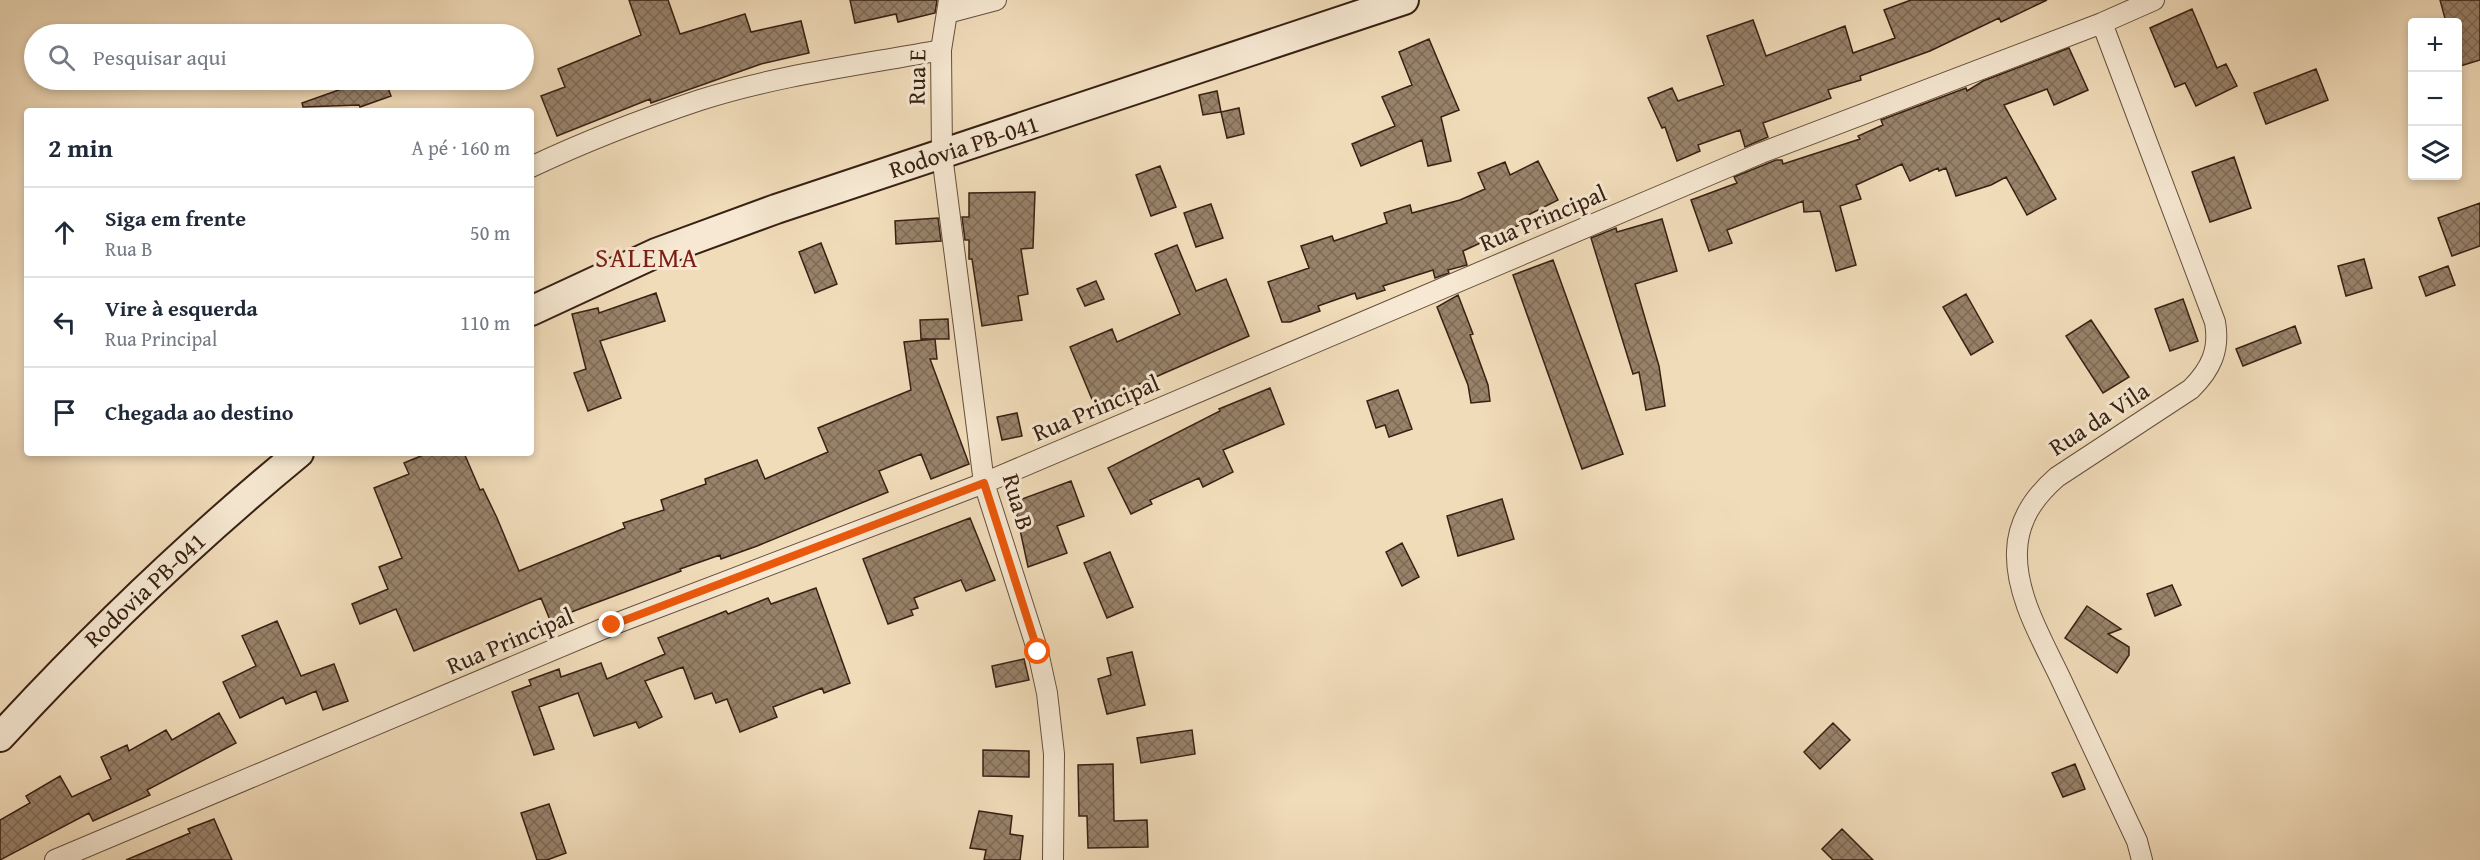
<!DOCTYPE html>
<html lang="pt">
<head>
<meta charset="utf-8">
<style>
  :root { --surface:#fff; --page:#f2f2f3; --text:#1f2937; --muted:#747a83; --line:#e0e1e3 }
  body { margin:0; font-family:"Gentium Book Plus",serif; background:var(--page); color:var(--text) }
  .controls { position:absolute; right:18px; top:18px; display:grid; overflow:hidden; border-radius:6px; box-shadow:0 3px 9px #0003 }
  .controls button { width:54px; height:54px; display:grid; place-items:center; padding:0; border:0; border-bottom:2px solid var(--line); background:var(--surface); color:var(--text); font:30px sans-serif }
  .stop { position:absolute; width:18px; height:18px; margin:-14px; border:4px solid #ea580c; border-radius:50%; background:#fff }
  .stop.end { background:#ea580c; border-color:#fff; box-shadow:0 2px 6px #0008 }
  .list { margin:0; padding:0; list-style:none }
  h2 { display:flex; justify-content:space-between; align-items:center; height:78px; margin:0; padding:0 24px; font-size:26px }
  h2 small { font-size:20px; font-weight:400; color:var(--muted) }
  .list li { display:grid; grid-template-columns:39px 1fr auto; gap:18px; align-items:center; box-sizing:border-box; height:90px; padding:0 24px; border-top:2px solid var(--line) }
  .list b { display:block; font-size:22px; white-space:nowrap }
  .list p { margin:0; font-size:20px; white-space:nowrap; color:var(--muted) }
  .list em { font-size:20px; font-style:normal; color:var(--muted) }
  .icon { flex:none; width:33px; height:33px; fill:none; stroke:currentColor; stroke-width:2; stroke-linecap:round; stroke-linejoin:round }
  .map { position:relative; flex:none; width:2480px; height:860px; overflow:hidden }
  .search { position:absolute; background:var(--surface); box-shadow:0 3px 9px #0003; left:24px; top:24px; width:510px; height:66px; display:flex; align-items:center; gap:15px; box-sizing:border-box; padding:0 21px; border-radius:33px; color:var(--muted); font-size:22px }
  .panel { position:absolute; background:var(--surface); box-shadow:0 3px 9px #0003; left:24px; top:108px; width:510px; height:348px; border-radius:6px }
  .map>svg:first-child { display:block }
  .building { fill:url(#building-cross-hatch); stroke:#382013; stroke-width:1.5 }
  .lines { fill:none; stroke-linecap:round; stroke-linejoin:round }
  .street-casing { stroke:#664f3d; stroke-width:22 }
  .secondary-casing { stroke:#382013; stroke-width:32 }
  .street { stroke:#f6e8d2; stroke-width:20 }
  .secondary { stroke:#f6e8d2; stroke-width:28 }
  .route { stroke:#ea580c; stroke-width:8 }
  .labels { text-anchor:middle; stroke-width:6; stroke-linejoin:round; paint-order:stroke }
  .street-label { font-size:24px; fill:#382013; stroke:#f6e8d2 }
  .quarter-label { font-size:27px; letter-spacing:1.5px; fill:#7a1f14; stroke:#f6e8d2 }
</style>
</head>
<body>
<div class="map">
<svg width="2480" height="860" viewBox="0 0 2480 860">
  <defs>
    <pattern id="building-cross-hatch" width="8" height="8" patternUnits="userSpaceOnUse" patternTransform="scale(1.5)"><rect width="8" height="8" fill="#98826a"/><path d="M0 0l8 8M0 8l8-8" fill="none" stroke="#7d6a56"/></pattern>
  </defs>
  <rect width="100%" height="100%" fill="#f1dcba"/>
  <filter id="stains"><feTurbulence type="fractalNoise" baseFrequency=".00333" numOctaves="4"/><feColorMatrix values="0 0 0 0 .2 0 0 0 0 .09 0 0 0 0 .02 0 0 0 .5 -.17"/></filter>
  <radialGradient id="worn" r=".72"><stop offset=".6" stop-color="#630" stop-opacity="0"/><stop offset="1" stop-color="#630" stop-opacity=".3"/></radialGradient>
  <path class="building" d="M629,0H668L680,34L745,14L751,32L801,21L809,53L761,64L651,103L650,99L557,136L541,96L565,87L558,69L641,35Z
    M850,0H937L935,13L898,22L896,14L855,23Z
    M1911,0H2047L2001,22L1999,18L1930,51L1860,76L1861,80L1828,90L1831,98L1763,123L1768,137L1745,147L1740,130L1698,145L1700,151L1677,161L1665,127L1662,128L1648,98L1672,88L1678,101L1724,85L1707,36L1753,20L1766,56L1845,26L1853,53L1895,38L1884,10Z
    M2440,0H2480V60L2457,67V22H2446Z
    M2192,9L2217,68L2226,64L2237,86L2196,106L2185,83L2175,87L2150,28Z
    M1429,39L1459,110L1441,117L1451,161L1428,166L1422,140L1361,166L1352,144L1395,126L1382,97L1412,85L1399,52Z
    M2069,48L2088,90L2054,105L2047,89L2004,105L2056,199L2027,215L2006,177L1991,185L1956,196L1946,168L1939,171L1938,168L1910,181L1902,164L1856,185L1861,199L1840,206L1856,265L1836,271L1820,211L1804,212L1803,201L1727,230L1732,243L1709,251L1691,200L1737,183L1734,177L1776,160H1782L1783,164L1860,139L1858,136L1883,125L1881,120L1966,88L1967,91L1983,81Z
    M2316,69L2328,100L2266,124L2254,93Z
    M367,80H385L391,96L360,107L359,105L303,107L302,103Z
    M1217,91L1221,112L1203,115L1199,95Z
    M1239,108L1244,134L1227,138L1221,112Z
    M2234,157L2251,208L2210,222L2192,172Z
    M1538,161L1558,200L1526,216L1528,221L1463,251L1467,265L1448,270L1449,273L1435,278L1433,270L1383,286L1385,290L1357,299L1355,293L1318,306L1320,311L1290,322H1282L1268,282L1309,268L1301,246L1332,236L1334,241L1387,223L1384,213L1410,205L1412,213L1460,200L1485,189L1478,173L1505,162L1510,175Z
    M1160,166L1176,207L1151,216L1136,175Z
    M1035,192L1033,248L1021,249L1028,294L1018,296L1022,320L982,326L972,259H969V240H965L962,217H969V193Z
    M2480,203V246L2452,256L2438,218Z
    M1211,204L1223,238L1196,247L1184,213Z
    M938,218L941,241L896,244L895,221Z
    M1662,219L1677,271L1635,284L1659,366L1665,406L1646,410L1639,372L1633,374L1591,238L1616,228L1617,232Z
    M821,243L837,284L815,293L799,252Z
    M1177,245L1196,291L1226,279L1249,336L1094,404L1070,347L1112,329L1117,342L1180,314L1155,254Z
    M2364,259L2372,288L2346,296L2338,266Z
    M1553,260L1623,454L1582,469L1513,275Z
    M2448,266L2455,285L2426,296L2419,277Z
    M1096,281L1104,299L1085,306L1077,289Z
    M656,293L665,321L600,341L621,398L588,411L574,373L586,369L572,314L598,308L599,313Z
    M1966,294L1993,342L1971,355L1943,307Z
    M1458,295L1473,334L1470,335L1488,385L1490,401L1471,403L1468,385L1437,307Z
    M2183,299L2198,341L2170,351L2155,309Z
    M948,319L949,339H921L920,320Z
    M2091,320L2129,377L2103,393L2066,336Z
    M2295,326L2301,343L2243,366L2236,349Z
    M935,339L937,359H930L969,464L931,479L921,454L879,471L888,492L757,546L721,559L720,555L680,569L681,571L550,620L541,598L414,651L396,609L360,624L352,604L388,589L379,567L402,558L374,488L409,474L404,463L428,453H464L480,490L483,489L497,518L519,571L625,528L623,523L664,510L661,500L706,484L705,479L757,460L765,479L828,452L818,428L911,390L904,342Z
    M1270,388L1284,424L1223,450L1233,472L1203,487L1199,478L1150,500L1152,504L1131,514L1108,468L1220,411L1219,409Z
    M1398,390L1412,429L1389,437L1385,425L1376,428L1367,401Z
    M1017,413L1022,436L1002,440L997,417Z
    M1071,481L1084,516L1057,526L1067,553L1028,567L1014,502Z
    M1502,499L1514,539L1458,556L1447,516Z
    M970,518L995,580L966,591L961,580L914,598L918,608L911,610L913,615L888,624L863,559Z
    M1402,543L1419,577L1402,586L1386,552Z
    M1110,552L1133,607L1107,618L1084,563Z
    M2172,585L2181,605L2155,616L2147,594Z
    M816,588L850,683L824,693L822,688L773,707L777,717L740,732L727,699L716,703L712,693L695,699L683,667L645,681L662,717L639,728L636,722L594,736L578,693L539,707L554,749L534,755L512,692L531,685L529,680L559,669L561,677L601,663L607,679L665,654L658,638L726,611L728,614L768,598L771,604Z
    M2087,606L2121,629L2108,634L2129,647V655L2117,673L2065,638Z
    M277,621L301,676L334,664L348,701L323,710L316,691L286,704L283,697L240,718L223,682L256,666L242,636Z
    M1132,652L1145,705L1107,714L1098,679L1111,675L1107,658Z
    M1024,659L1029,680L996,687L992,666Z
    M219,713L236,743L147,790L150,795L93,821L89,813L0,860V820L30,803L26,796L60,776L72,797L111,779L101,757L127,745L129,751L166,730L172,740Z
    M1833,723L1850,740L1820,769L1804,752Z
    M1192,730L1195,754L1141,763L1137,738Z
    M983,750L1029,751V777L983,776Z
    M1113,764L1114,821L1147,820L1148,847L1088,848L1087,816H1079L1078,765Z
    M2075,764L2085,789L2063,797L2052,773Z
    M549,804L566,853L547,860H537L521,813Z
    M979,811L1012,816L1010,834L1023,836L1020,860H984L986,850L970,848Z
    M214,819L232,860H126L190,833L188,829Z
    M1842,829L1873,860H1833L1822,849Z"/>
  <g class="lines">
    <g class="street-casing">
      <path id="street" d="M949,0L941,50L942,155L984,483L1038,652L1047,693L1054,754L1053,860
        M947,13L996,0
        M2102,23L2215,322C2220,350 2211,369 2191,389L2057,477C2034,497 2018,520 2017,551C2015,598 2046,646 2065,688C2089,739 2113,790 2137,841L2142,860
        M531,167C586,141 643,119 700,100C778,75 861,65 941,50
        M55,860L612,625L984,483L1761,153L2102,23L2154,0"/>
    </g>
    <g class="secondary-casing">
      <path id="secondary" d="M531,311L656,253L776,209L1404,0
        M0,737C94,635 192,541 299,453"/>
    </g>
    <use href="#street" class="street"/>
    <use href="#secondary" class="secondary"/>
  </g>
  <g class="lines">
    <path class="route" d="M612,625L984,483L1038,652"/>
  </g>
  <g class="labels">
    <g class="street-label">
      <text transform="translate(917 77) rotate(-89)" y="8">Rua E</text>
      <text transform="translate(964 147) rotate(-18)" y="8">Rodovia PB-041</text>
      <text transform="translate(1543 218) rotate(-23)" y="8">Rua Principal</text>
      <text transform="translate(1096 408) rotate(-23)" y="8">Rua Principal</text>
      <text transform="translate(2099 419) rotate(-33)" y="8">Rua da Vila</text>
      <text transform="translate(1018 502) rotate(74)" y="8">Rua B</text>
      <text transform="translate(145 590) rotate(-43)" y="8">Rodovia PB-041</text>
      <text transform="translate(510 641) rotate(-23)" y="8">Rua Principal</text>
    </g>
    <g class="quarter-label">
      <text x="647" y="267">SALEMA</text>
    </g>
  </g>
  <rect width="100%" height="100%" filter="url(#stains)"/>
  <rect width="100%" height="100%" fill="url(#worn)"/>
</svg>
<div class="controls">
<button>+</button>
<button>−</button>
<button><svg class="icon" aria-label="layers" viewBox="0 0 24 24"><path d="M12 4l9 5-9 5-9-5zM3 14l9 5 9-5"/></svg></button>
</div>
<div class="stop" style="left:1038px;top:652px"></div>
<div class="stop end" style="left:612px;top:625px"></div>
<div class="search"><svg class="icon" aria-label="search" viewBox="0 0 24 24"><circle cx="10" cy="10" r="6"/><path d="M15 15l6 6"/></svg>Pesquisar aqui</div>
<section class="panel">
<h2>2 min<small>A pé · 160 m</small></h2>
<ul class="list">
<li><svg class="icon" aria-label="ahead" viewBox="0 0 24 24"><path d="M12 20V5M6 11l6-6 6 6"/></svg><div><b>Siga em frente</b><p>Rua B</p></div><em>50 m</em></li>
<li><svg class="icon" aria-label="left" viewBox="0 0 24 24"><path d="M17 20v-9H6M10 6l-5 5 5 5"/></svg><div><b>Vire à esquerda</b><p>Rua Principal</p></div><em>110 m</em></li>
<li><svg class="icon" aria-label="arrive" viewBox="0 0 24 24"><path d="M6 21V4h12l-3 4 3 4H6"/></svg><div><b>Chegada ao destino</b></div></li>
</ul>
</section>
</div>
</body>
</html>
